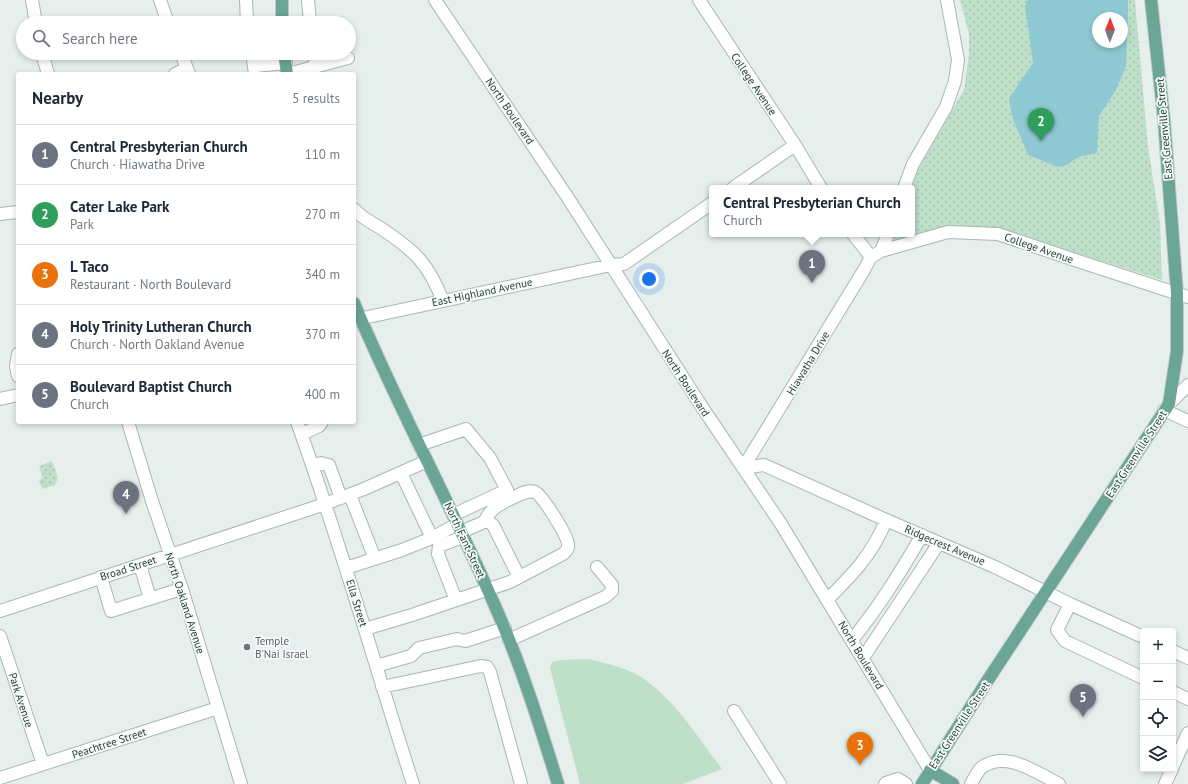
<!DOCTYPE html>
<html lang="en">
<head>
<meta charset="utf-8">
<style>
  :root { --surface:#fff; --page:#f2f2f3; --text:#1f2937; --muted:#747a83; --line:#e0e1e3; --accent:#0b8043 }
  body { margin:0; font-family:"PT Sans",sans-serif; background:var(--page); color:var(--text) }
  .controls { position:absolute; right:12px; bottom:12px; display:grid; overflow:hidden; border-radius:4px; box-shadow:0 2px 6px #0003 }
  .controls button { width:36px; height:36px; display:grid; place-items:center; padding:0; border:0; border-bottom:1px solid var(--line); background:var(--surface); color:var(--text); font:20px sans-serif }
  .compass { position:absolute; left:1092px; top:12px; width:36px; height:36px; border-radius:50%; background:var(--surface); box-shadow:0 2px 6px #0003; rotate:1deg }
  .you { position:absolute; left:649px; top:279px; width:14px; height:14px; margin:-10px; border:3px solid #fff; border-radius:50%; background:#1a73e8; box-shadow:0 0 0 6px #1a73e833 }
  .badge { display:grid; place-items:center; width:26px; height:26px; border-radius:50%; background:var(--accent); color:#fff; font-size:13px; font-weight:700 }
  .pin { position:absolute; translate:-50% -33px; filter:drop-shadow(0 1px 2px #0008) }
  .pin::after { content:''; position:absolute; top:21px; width:14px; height:12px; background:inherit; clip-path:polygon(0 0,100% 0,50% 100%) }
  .popup { position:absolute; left:709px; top:185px; width:206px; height:52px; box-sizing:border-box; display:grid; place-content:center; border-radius:4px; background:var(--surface); filter:drop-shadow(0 1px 3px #0005); font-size:13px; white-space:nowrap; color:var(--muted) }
  .popup b { font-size:15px; color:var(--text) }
  .popup::after { content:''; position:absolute; left:50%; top:100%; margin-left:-8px; border:8px solid transparent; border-top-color:var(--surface) }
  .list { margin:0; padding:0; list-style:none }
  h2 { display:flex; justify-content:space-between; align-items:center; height:52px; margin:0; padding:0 16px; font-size:17px }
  h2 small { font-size:13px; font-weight:400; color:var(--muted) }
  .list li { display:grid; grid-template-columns:26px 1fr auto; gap:12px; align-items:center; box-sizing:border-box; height:60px; padding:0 16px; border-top:1px solid var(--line) }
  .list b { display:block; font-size:15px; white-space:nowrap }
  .list p { margin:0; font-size:13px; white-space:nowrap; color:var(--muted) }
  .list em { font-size:13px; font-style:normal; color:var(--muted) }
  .icon { flex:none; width:22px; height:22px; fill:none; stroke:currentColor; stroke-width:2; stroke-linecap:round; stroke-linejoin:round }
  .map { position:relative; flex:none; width:1188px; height:784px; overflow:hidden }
  .search { position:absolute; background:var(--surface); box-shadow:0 2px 6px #0003; left:16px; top:16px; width:340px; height:44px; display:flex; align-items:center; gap:10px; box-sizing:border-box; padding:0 14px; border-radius:22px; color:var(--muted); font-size:15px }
  .panel { position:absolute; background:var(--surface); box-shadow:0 2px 6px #0003; left:16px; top:72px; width:340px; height:352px; border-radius:4px }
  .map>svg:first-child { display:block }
  .green { fill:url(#green-dots); fill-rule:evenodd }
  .pitch { fill:#bfe0c8 }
  .water { fill:#8ec9d4; fill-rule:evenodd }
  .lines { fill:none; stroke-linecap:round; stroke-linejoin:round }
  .minor-casing { stroke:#a8b8b2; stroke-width:14 }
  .major-casing { stroke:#c2cac8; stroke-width:14 }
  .minor { stroke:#fff; stroke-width:12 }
  .major { stroke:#6aa596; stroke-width:12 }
  .worship-dot { fill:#6b7280; stroke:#f7fbf9; stroke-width:1.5 }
  .labels { text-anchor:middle; stroke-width:3.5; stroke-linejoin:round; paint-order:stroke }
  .street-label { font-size:11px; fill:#24423a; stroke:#f7fbf9 }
  .worship-label { font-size:11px; fill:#5b616d; stroke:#f7fbf9; text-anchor:start }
</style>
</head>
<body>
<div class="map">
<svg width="1188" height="784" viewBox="0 0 1188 784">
  <defs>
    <pattern id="green-dots" width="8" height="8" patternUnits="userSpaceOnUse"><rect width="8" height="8" fill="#bfe0c8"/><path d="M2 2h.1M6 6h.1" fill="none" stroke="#a4c1ad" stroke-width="1.8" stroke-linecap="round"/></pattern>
  </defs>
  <rect width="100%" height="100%" fill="#e6efeb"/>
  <path class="green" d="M960,0H1135L1148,147L1160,223L1162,280L1012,233L898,242L891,236L892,234H912V188H910L913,178L964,90L969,54V34ZM1098,18H1122V42H1098Z
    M52,461L58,478L55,485L42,489L39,480L43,478L39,466Z"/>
  <path class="pitch" d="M589,659C606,664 626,667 641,677C675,699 698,738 722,769L683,784H580L550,668L552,662L561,660Z"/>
  <path class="water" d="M1028,0H1128V18L1126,66L1116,90L1099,116L1097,153L1078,157L1067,165L1058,167L1028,155L1012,116L1009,98L1033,63L1025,6ZM1098,18H1122V42H1098Z"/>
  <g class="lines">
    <g class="minor-casing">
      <path id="minor" d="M32,0L36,23
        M160,0L168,23
        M246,0L247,23
        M308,0L310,23
        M435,0L568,198L702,407L781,524L930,770
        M699,0L795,145L821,188
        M42,53L48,74
        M181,53L189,74
        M252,53L255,74
        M314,53L316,67
        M254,66L286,63
        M175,74L187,68
        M288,74L348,58
        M733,188L795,145
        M904,188L913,164L946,107L955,81L958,60L947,0
        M354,209C361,218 373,223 382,229C415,251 428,263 443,301
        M0,214L18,212
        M853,234L871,257
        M881,251L888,234
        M871,257L881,251L948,232L998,234L1078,261L1188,297
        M354,320L611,265L624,264L712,203
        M18,354L16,366L18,376
        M0,399L18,395
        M1169,404L1188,385
        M1164,410L1188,421
        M128,422L152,501L183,592L241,784
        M297,422C340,541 374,663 413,784
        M302,434L319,426L322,422
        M419,445L466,429L490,458L507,490L453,515
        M312,465L321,463L329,465L341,498
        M743,468L764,465L886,520L995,567L1070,604L1143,637
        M743,468L864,270L871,257
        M401,473L432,538
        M350,495L375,559
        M461,532L484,522H489L493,525L519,577
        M140,565L150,598
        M346,568L402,550L432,538L457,524
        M101,577L111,611L181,589
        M456,600L438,554L439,546L463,537
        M827,600C852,575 873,554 886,520
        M1070,604L1057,630L1065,641L1143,678
        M0,611L325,504L364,489L427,461
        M365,629L412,615L510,582L563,554C566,551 569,549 568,544C567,535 543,496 535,492C526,489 516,497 508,500C495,507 491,509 484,522
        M0,636L43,764
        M509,640L605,597L612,591V585L597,567
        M852,640C878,608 901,572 922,535
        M1173,651L1188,658
        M863,658L939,543
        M376,666L411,656L419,648L457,639L465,641L505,628
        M382,687L481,666L487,667L490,672L521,784
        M1173,692L1188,699
        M734,711L780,784
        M1173,766L1188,733
        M0,778L218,708
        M885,784L886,783L898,779L906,784
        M971,784C974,779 977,772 981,768C1005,749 1037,773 1059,784
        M1165,784L1172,769"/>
    </g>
    <g class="major-casing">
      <path id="major" d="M282,0V23
        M284,53L287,74
        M354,303C398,408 453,508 498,613C522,668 540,726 558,784
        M930,770L953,784
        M922,784L984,686L1169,404L1177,351V293L1164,120L1151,0"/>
    </g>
    <use href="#minor" class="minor"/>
    <use href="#major" class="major"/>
  </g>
  <circle class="worship-dot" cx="247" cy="647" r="4"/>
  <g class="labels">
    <g class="street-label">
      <text transform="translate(754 84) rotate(56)" y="4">College Avenue</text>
      <text transform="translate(510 111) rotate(56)" y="4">North Boulevard</text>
      <text transform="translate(1164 129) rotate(-95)" y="4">East Greenville Street</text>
      <text transform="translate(1039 248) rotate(19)" y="4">College Avenue</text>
      <text transform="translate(482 292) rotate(-12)" y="4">East Highland Avenue</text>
      <text transform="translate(808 363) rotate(-59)" y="4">Hiawatha Drive</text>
      <text transform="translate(686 383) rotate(57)" y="4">North Boulevard</text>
      <text transform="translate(1136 454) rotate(-57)" y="4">East Greenville Street</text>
      <text transform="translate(465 540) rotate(65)" y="4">North Fant Street</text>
      <text transform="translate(945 545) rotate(23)" y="4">Ridgecrest Avenue</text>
      <text transform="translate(128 568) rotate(-18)" y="4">Broad Street</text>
      <text transform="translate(185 603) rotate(72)" y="4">North Oakland Avenue</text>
      <text transform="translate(357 603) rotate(73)" y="4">Ella Street</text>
      <text transform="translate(861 655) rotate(59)" y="4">North Boulevard</text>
      <text transform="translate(21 700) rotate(72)" y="4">Park Avenue</text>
      <text transform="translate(959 725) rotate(-57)" y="4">East Greenville Street</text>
      <text transform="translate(109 743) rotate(-18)" y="4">Peachtree Street</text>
    </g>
    <g class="worship-label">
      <text x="255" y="645">Temple<tspan x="255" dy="13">B'Nai Israel</tspan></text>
    </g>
  </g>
</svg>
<div class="controls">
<button>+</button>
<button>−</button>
<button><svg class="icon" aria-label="locate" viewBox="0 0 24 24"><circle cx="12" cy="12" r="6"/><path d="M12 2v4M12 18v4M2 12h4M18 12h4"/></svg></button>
<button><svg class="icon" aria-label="layers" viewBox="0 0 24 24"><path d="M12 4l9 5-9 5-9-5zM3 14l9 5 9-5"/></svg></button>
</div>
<svg class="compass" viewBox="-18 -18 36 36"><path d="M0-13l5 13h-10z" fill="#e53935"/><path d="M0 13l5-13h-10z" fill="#747a83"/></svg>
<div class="you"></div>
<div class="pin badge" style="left:812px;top:283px;background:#6b7280">1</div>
<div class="popup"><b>Central Presbyterian Church</b>Church</div>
<div class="pin badge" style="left:1041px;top:141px;background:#2e9e5b">2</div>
<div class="pin badge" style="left:860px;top:765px;background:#e8710a">3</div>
<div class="pin badge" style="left:126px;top:514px;background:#6b7280">4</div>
<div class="pin badge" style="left:1083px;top:717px;background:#6b7280">5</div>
<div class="search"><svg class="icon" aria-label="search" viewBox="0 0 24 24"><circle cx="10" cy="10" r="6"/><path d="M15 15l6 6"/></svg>Search here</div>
<section class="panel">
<h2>Nearby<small>5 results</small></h2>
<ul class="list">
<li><span class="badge" style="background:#6b7280">1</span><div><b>Central Presbyterian Church</b><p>Church · Hiawatha Drive</p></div><em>110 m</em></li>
<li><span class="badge" style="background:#2e9e5b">2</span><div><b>Cater Lake Park</b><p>Park</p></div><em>270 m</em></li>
<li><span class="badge" style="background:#e8710a">3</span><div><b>L Taco</b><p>Restaurant · North Boulevard</p></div><em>340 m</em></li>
<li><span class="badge" style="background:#6b7280">4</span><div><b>Holy Trinity Lutheran Church</b><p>Church · North Oakland Avenue</p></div><em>370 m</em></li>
<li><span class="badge" style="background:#6b7280">5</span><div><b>Boulevard Baptist Church</b><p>Church</p></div><em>400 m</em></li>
</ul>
</section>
</div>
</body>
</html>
